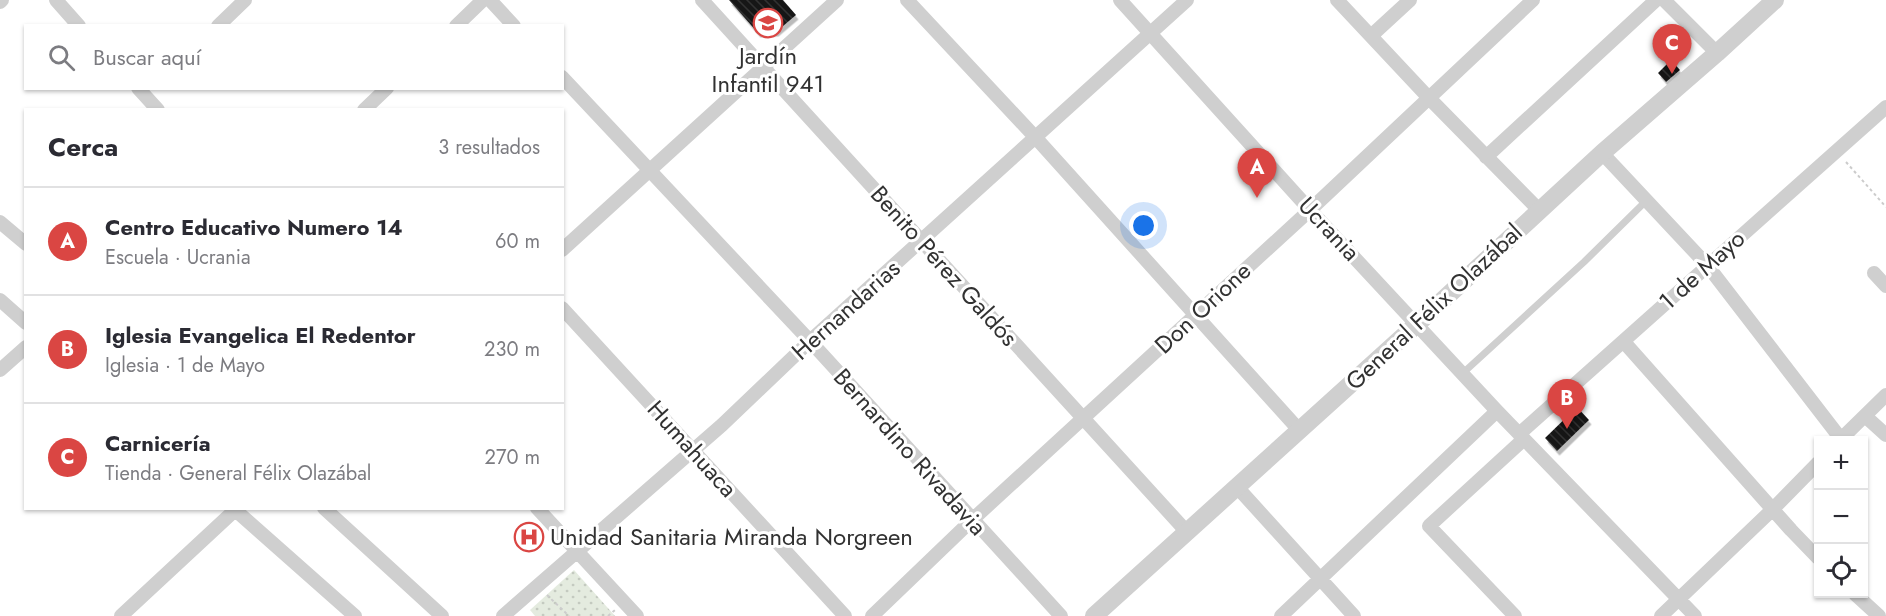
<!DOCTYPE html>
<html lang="es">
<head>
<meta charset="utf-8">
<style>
  :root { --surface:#fff; --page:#f2f2f3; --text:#2b2b33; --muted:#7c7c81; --line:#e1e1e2; --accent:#da4643 }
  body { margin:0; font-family:Jost,sans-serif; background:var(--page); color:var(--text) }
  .controls { position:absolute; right:18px; bottom:18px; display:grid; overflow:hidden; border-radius:0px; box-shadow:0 2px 4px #0004 }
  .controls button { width:54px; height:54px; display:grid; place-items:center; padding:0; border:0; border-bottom:2px solid var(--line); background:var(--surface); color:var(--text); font:30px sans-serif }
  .you { position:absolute; left:1144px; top:226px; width:21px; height:21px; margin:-15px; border:4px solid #fff; border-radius:50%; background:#1a73e8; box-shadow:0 0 0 9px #1a73e833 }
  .badge { display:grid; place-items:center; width:39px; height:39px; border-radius:50%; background:var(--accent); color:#fff; font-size:20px; font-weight:700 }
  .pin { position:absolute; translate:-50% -50px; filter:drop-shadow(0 2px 3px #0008) }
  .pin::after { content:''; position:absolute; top:32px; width:21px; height:18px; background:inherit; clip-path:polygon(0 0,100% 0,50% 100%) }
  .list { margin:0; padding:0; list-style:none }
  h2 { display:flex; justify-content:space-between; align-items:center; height:78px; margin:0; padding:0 24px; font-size:26px }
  h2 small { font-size:20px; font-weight:400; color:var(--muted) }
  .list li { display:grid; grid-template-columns:39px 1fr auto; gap:18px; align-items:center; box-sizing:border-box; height:108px; padding:0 24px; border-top:2px solid var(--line) }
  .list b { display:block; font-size:22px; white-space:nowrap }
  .list p { margin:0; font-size:20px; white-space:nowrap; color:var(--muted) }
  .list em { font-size:20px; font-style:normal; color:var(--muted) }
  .icon { flex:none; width:33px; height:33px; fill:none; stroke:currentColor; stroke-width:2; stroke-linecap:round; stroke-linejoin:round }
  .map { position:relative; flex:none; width:1886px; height:616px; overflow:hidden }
  .search { position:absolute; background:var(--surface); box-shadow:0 2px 4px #0004; left:24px; top:24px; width:540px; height:66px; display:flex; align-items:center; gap:15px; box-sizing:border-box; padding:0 21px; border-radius:0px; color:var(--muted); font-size:22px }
  .panel { position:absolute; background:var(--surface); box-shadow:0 2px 4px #0004; left:24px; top:108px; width:540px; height:402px; border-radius:0px }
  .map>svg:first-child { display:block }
  .green { fill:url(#green-dots) }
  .building { fill:url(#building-back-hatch); filter:url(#shadow) }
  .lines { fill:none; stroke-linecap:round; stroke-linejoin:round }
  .path { stroke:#ccc; stroke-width:2; stroke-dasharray:3 3; stroke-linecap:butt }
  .service { stroke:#cfcfcf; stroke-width:7 }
  .minor { stroke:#cfcfcf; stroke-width:14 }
  .tertiary { stroke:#cfcfcf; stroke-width:18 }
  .labels { text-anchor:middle; stroke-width:6; stroke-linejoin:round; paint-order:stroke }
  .poi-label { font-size:24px; fill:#323232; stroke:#fff }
  .street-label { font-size:24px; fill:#323232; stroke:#fff }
</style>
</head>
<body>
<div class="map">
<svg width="1886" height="616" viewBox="0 0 1886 616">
  <defs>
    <pattern id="green-dots" width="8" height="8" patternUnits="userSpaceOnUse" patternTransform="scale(1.5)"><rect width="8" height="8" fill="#e4ebdf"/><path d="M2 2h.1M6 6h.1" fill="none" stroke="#c4cac0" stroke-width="1.8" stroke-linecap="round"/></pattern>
    <pattern id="building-back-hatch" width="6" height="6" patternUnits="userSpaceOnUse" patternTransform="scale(1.5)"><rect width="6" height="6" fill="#191919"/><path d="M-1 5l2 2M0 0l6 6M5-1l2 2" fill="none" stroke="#323232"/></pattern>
    <filter id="shadow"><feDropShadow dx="2.5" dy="4.5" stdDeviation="0" flood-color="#0004"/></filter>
  </defs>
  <rect width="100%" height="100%" fill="#fff"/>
  <path class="green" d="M574,570L615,616H535L530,610Z"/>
  <path class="building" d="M729,0H783L796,15L776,32L758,33Z
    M1671,60L1680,70L1666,82L1658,73Z
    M1577,407L1589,420L1557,451L1545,438Z"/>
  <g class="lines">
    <path class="path" d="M1846,162L1886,207
      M547,595L569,616
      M608,616L615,610"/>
    <path class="service" d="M1463,373L1584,262L1646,201"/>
    <path class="minor" d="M56,0L79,26
      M490,0L514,26
      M702,0L1186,531
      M907,0L1036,138L1300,431
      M1120,0L1310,210L1497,411L1695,616
      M1337,0L1428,97L1539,210
      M1664,0L1717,53
      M0,2L2,0
      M218,26L245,0
      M456,26L483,0
      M1372,35L1410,0
      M562,77L810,341L1061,616
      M138,88L158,110
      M364,110L387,88
      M1602,153L1707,265L1841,439
      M1486,157L1656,0
      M0,222L26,244
      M562,250L837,0
      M1874,273L1886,286
      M0,300L26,323
      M562,308L845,616
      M1624,342L1791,530L1818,558
      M0,370L26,347
      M1865,416L1886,435
      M1519,434L1886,107
      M1840,440L1886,395
      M1237,487L1354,616
      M233,508L355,616
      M324,508L442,616
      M537,508L637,616
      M1855,594L1879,616
      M121,616L235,510
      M503,616L722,425L810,341L1187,0
      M872,616L972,520L1310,210L1533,0
      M1281,616L1497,411
      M1515,616L1429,526L1524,439
      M1661,616L1772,510L1818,463"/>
    <path class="tertiary" d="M1094,616L1417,324L1602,153L1717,53L1775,0"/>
  </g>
  <defs>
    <g id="school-ring" transform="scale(1.5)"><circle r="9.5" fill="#fff" stroke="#da4643" stroke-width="1.5"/><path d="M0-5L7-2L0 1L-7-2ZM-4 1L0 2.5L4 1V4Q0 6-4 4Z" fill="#da4643"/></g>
    <g id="hospital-ring" transform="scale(1.5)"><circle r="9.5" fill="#fff" stroke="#da4643" stroke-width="1.5"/><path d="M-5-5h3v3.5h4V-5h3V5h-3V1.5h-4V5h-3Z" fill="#da4643"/></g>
  </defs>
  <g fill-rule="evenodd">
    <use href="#school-ring" x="768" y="23"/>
    <use href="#hospital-ring" x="529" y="537"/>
  </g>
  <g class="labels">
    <g class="poi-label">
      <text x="768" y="64">Jardín<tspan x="768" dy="28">Infantil 941</tspan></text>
      <text x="550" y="545" text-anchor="start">Unidad Sanitaria Miranda Norgreen</text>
    </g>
    <g class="street-label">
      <text transform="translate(1329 229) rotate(47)" y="8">Ucrania</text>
      <text transform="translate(944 266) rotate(48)" y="8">Benito Pérez Galdós</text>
      <text transform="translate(1702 270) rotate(-42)" y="8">1 de Mayo</text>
      <text transform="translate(1434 307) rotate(-43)" y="8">General Félix Olazábal</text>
      <text transform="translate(1203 308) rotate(-43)" y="8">Don Orione</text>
      <text transform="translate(846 310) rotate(-42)" y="8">Hernandarias</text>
      <text transform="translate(692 449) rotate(48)" y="8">Humahuaca</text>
      <text transform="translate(910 452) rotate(48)" y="8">Bernardino Rivadavia</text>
    </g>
  </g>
</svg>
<div class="controls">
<button>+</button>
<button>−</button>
<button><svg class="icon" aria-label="locate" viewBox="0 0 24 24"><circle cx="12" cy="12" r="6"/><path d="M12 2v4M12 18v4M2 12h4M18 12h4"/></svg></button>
</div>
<div class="you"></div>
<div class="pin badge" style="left:1257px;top:198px">A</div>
<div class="pin badge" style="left:1567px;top:429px">B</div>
<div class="pin badge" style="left:1672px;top:74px">C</div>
<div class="search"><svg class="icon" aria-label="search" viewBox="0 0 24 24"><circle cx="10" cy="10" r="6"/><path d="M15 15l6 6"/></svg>Buscar aquí</div>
<section class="panel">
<h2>Cerca<small>3 resultados</small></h2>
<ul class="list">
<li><span class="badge">A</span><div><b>Centro Educativo Numero 14</b><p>Escuela · Ucrania</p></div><em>60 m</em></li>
<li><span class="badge">B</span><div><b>Iglesia Evangelica El Redentor</b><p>Iglesia · 1 de Mayo</p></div><em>230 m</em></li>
<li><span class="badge">C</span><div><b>Carnicería</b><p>Tienda · General Félix Olazábal</p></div><em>270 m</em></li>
</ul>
</section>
</div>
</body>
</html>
